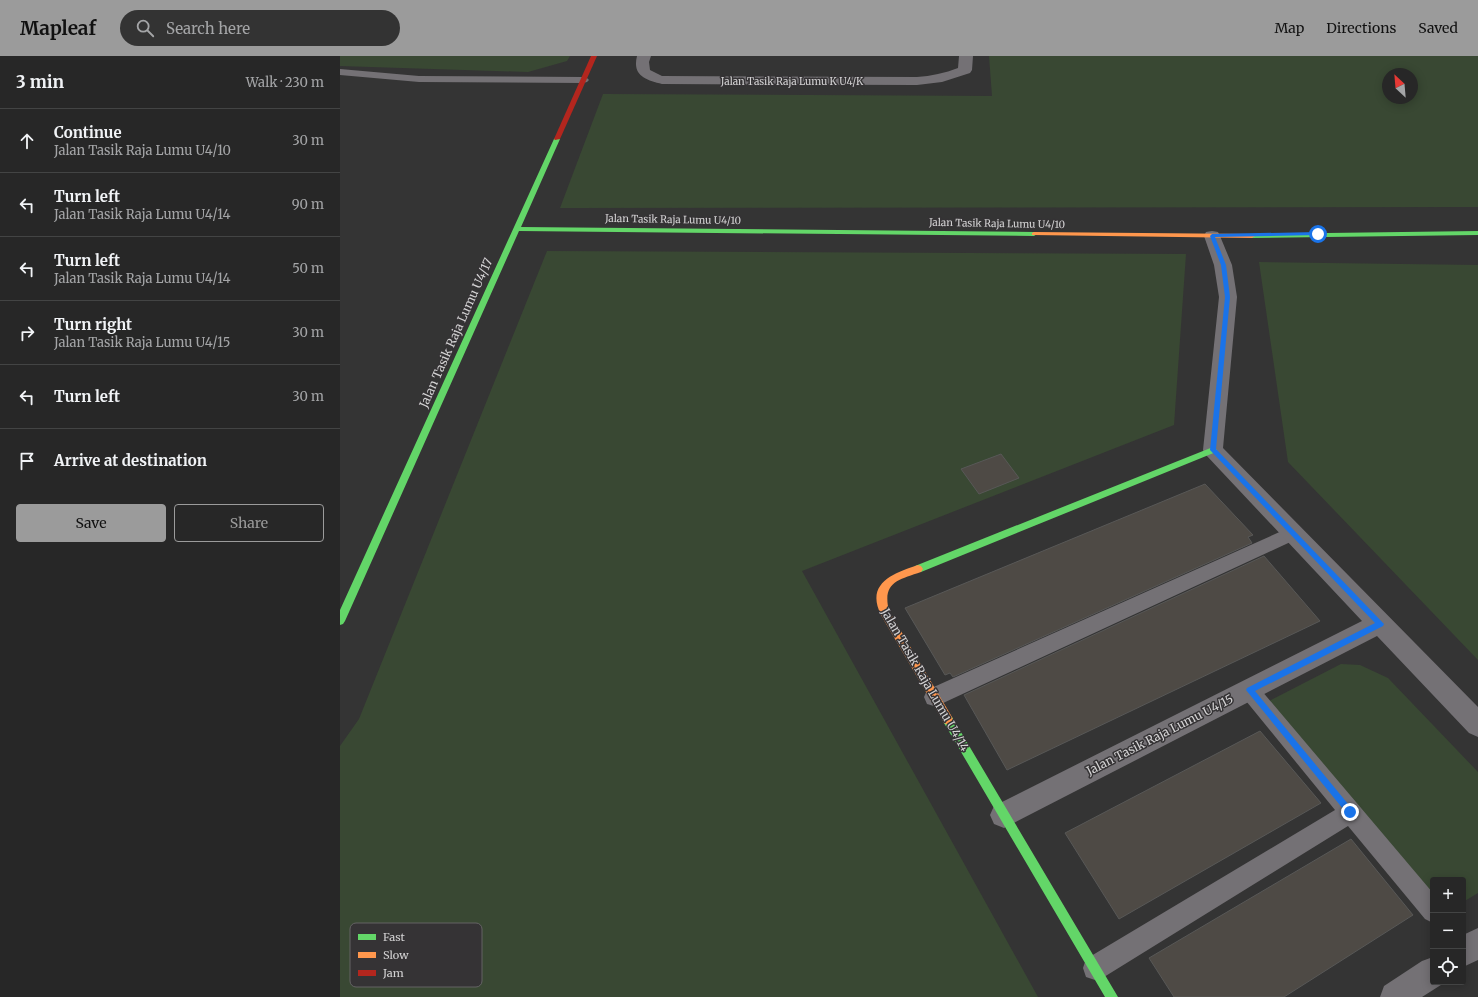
<!DOCTYPE html>
<html lang="en">
<head>
<meta charset="utf-8">
<style>
  :root { --surface:#272727; --page:#333; --text:#f1f3f6; --muted:#a4a5a7; --line:#434444; --accent:#9b9b9b }
  body { margin:0; font-family:Merriweather,serif; background:var(--page); color:var(--text) }
  .controls { position:absolute; right:12px; bottom:12px; display:grid; overflow:hidden; border-radius:4px; box-shadow:0 2px 10px #0003 }
  .controls button { width:36px; height:36px; display:grid; place-items:center; padding:0; border:0; border-bottom:1px solid var(--line); background:var(--surface); color:var(--text); font:20px sans-serif }
  .compass { position:absolute; left:1042px; top:12px; width:36px; height:36px; border-radius:50%; background:var(--surface); box-shadow:0 2px 10px #0003; rotate:334deg }
  .stop { position:absolute; width:12px; height:12px; margin:-9px; border:3px solid #1a73e8; border-radius:50%; background:#fff }
  .stop.end { background:#1a73e8; border-color:#fff; box-shadow:0 1px 4px #0008 }
  .list { margin:0; padding:0; list-style:none }
  h2 { display:flex; justify-content:space-between; align-items:center; height:52px; margin:0; padding:0 16px; font-size:17px }
  h2 small { font-size:13px; font-weight:400; color:var(--muted) }
  .list li { display:grid; grid-template-columns:26px 1fr auto; gap:12px; align-items:center; box-sizing:border-box; height:64px; padding:0 16px; border-top:1px solid var(--line) }
  .list b { display:block; font-size:15px; white-space:nowrap }
  .list p { margin:0; font-size:13px; white-space:nowrap; color:var(--muted) }
  .list em { font-size:13px; font-style:normal; color:var(--muted) }
  .actions { display:flex; gap:8px; padding:12px 16px }
  .actions a { flex:1; padding:9px 0; border:1px solid var(--accent); border-radius:4px; text-align:center; font-size:14px; color:var(--accent) }
  .actions .main { background:var(--accent); color:#111 }
  .icon { flex:none; width:22px; height:22px; fill:none; stroke:currentColor; stroke-width:2; stroke-linecap:round; stroke-linejoin:round }
  .map { position:relative; flex:none; width:1138px; height:941px; overflow:hidden }
  header { display:flex; align-items:center; gap:24px; box-sizing:border-box; height:56px; padding:0 20px; background:var(--accent); color:#111 }
  header strong { font-size:19px }
  nav { display:flex; gap:22px; margin-inline-start:auto; font-size:14px }
  .search { width:280px; height:36px; background:var(--page); display:flex; align-items:center; gap:10px; box-sizing:border-box; padding:0 14px; border-radius:22px; color:var(--muted); font-size:15px }
  main { display:flex }
  aside { flex:1; background:var(--surface) }
  .map>svg:first-child { display:block }
  .green { fill:#394833; fill-rule:evenodd }
  .building { fill:#4e4a45; stroke:#585857 }
  .lines { fill:none; stroke-linecap:round; stroke-linejoin:round }
  .lane { fill:#747175; fill-rule:evenodd }
  .street { fill:#747175; fill-rule:evenodd }
  .fast { fill:#63d668; fill-rule:evenodd }
  .slow { fill:#ff974d; fill-rule:evenodd }
  .jam { fill:#b3261e; fill-rule:evenodd }
  .route { fill:#1a73e8 }
  .labels { text-anchor:middle; stroke-width:3; stroke-linejoin:round; paint-order:stroke }
  .far-street-label { font-size:10px; fill:#d3d2d3; stroke:#353335 }
  .street-label { font-size:12px; fill:#d3d2d3; stroke:#353335 }
  .key { fill:#353335; stroke:#646364; stroke-width:1 }
  .key-label { font-size:11px; fill:#d3d2d3 }
</style>
</head>
<body>
<header>
<strong>Mapleaf</strong>
<div class="search"><svg class="icon" aria-label="search" viewBox="0 0 24 24"><circle cx="10" cy="10" r="6"/><path d="M15 15l6 6"/></svg>Search here</div>
<nav><a>Map</a><a>Directions</a><a>Saved</a></nav>
</header>
<main>
<aside>
<h2>3 min<small>Walk · 230 m</small></h2>
<ul class="list">
<li><svg class="icon" aria-label="ahead" viewBox="0 0 24 24"><path d="M12 20V5M6 11l6-6 6 6"/></svg><div><b>Continue</b><p>Jalan Tasik Raja Lumu U4/10</p></div><em>30 m</em></li>
<li><svg class="icon" aria-label="left" viewBox="0 0 24 24"><path d="M17 20v-9H6M10 6l-5 5 5 5"/></svg><div><b>Turn left</b><p>Jalan Tasik Raja Lumu U4/14</p></div><em>90 m</em></li>
<li><svg class="icon" aria-label="left" viewBox="0 0 24 24"><path d="M17 20v-9H6M10 6l-5 5 5 5"/></svg><div><b>Turn left</b><p>Jalan Tasik Raja Lumu U4/14</p></div><em>50 m</em></li>
<li><svg class="icon" aria-label="right" viewBox="0 0 24 24"><path d="M7 20v-9h11M14 6l5 5-5 5"/></svg><div><b>Turn right</b><p>Jalan Tasik Raja Lumu U4/15</p></div><em>30 m</em></li>
<li><svg class="icon" aria-label="left" viewBox="0 0 24 24"><path d="M17 20v-9H6M10 6l-5 5 5 5"/></svg><div><b>Turn left</b></div><em>30 m</em></li>
<li><svg class="icon" aria-label="arrive" viewBox="0 0 24 24"><path d="M6 21V4h12l-3 4 3 4H6"/></svg><div><b>Arrive at destination</b></div></li>
</ul>
<div class="actions"><a class="main">Save</a><a>Share</a></div>
</aside>
<div class="map">
<svg width="1138" height="941" viewBox="0 0 1138 941">
  <rect width="100%" height="100%" fill="#343434"/>
  <path class="green" d="M0,0H230L227,5L188,16L0,10Z
    M649,0H1138V151L220,152L263,38L652,40ZM1048,18H1072V42H1048Z
    M207,195L846,198L834,369L462,515L698,941H0V690L19,663Z
    M919,206L1138,209V604L948,406Z
    M1001,608L1020,609L1048,622L1138,716V837L1123,846V824H1093V846L927,646Z"/>
  <path class="building" d="M661,398L679,422L639,438L621,413Z
    M865,428L913,479L908,481L912,487L613,621L610,617L605,619L565,552Z
    M924,500L980,565L667,714L624,639Z
    M920,675L981,747L779,863L725,777Z
    M1011,783L1073,859L944,941H834L809,902Z"/>
  <g class="lines">
    <path class="lane" d="M0,13L79,20L243,21L247,22L249,24L247,26L243,27L79,26L0,19Z
      M953,470L959,472L962,477L959,482L601,648L594,650L587,648L584,641L587,634Z
      M909,625L916,628L1093,837V867L1085,863L1008,770L764,921L755,924L746,921L743,912L746,903L995,754L902,640L899,634L902,628Z"/>
    <path class="street" d="M297,0H311L309,6L310,14L322,20L577,21C591,20 605,17 618,12L619,0H633L632,14L630,17L602,26L577,29L322,28C306,24 292,20 297,0Z
      M872,175L878,176L880,180L892,209L897,241L883,392L1138,651V681L1129,677L1037,580L664,772L654,768L650,759L654,750L1022,565L866,399L863,394L879,241L874,209L864,180L866,176Z
      M1138,872V904L1123,911V879Z
      M1093,901V926L1104,927L1082,941H1040L1044,930L1082,905Z"/>
    <path class="fast" d="M217,81L220,83L181,171L694,176L697,178L694,180L179,175L5,565L3,568L0,569V554L214,83Z
      M1138,175V179L912,182L909,180L912,178Z
      M873,391L877,394L876,396L581,516H575L573,513L575,510Z
      M608,659L612,661L778,941H765L604,667L603,664L604,661Z"/>
    <path class="slow" d="M694,176L912,178L915,180L912,182L692,179V177Z
      M578,509L581,510L583,513L581,516C558,524 542,526 549,555L612,661L613,664L612,667L608,669L604,667L541,559C525,527 554,517 578,509Z"/>
    <path class="jam" d="M251,0H257L220,83L215,84L214,83Z"/>
  </g>
  <path class="route" d="M978,176L979,179L875,181L886,209L890,241L876,393L1044,568L1043,570L915,635L1013,754V759L1010,760L1008,759L906,634L907,632L1035,567L870,394L885,241L881,209L870,180L872,178Z"/>
  <g class="labels">
    <g class="far-street-label">
      <text x="452" y="29">Jalan Tasik Raja Lumu K U4/K</text>
      <text transform="translate(333 163) rotate(1)" y="4">Jalan Tasik Raja Lumu U4/10</text>
      <text transform="translate(657 167) rotate(1)" y="4">Jalan Tasik Raja Lumu U4/10</text>
    </g>
    <g class="street-label">
      <text transform="translate(116 277) rotate(-66)" y="4">Jalan Tasik Raja Lumu U4/17</text>
      <text transform="translate(585 624) rotate(60)" y="4">Jalan Tasik Raja Lumu U4/14</text>
      <text transform="translate(820 679) rotate(-27)" y="4">Jalan Tasik Raja Lumu U4/15</text>
    </g>
  </g>
  <rect x="10" y="867" width="132" height="64" rx="6" class="key"/>
  <rect x="18" y="878" width="18" height="6" fill="#63d668"/>
  <rect x="18" y="896" width="18" height="6" fill="#ff974d"/>
  <rect x="18" y="914" width="18" height="6" fill="#b3261e"/>
  <g class="key-label">
    <text x="43" y="885">Fast</text>
    <text x="43" y="903">Slow</text>
    <text x="43" y="921">Jam</text>
  </g>
</svg>
<div class="controls">
<button>+</button>
<button>−</button>
<button><svg class="icon" aria-label="locate" viewBox="0 0 24 24"><circle cx="12" cy="12" r="6"/><path d="M12 2v4M12 18v4M2 12h4M18 12h4"/></svg></button>
</div>
<svg class="compass" viewBox="-18 -18 36 36"><path d="M0-13l5 13h-10z" fill="#e53935"/><path d="M0 13l5-13h-10z" fill="#a4a5a7"/></svg>
<div class="stop" style="left:978px;top:178px"></div>
<div class="stop end" style="left:1010px;top:756px"></div>
</div>
</main>
</body>
</html>
